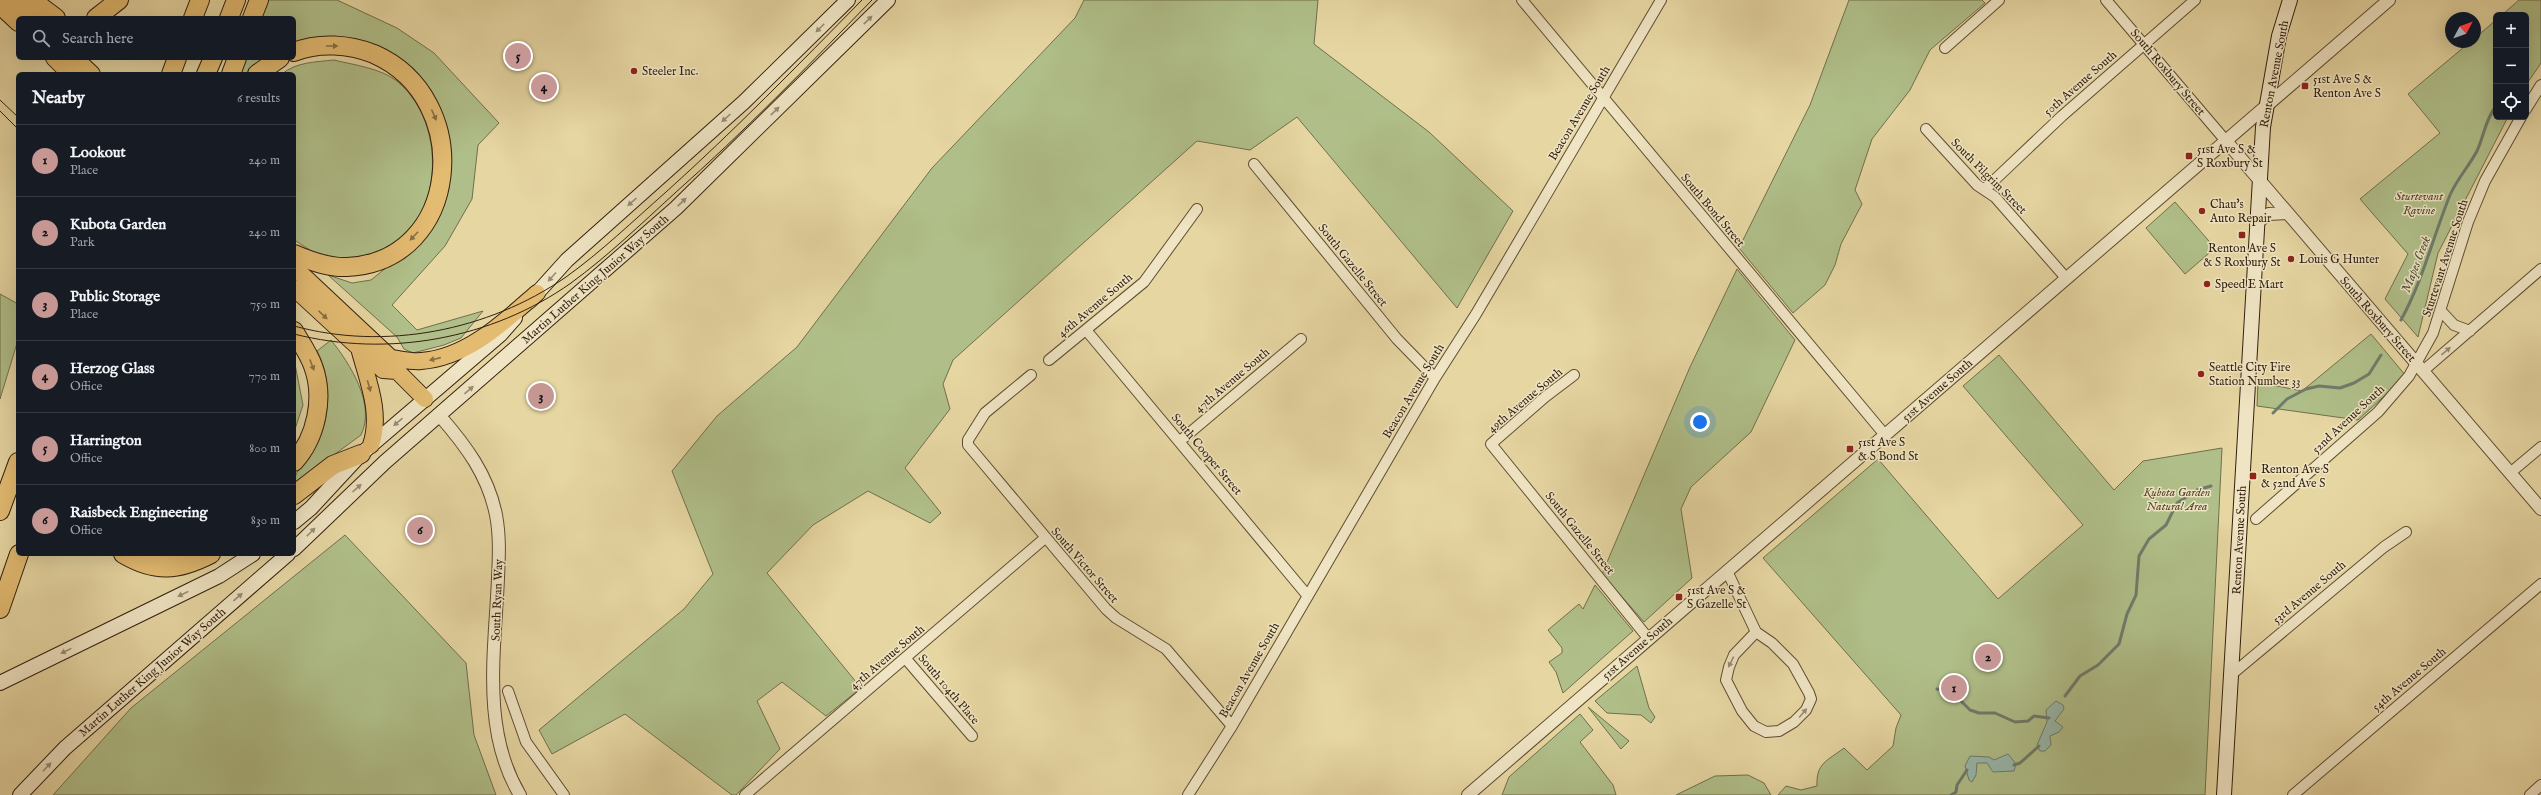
<!DOCTYPE html>
<html lang="en">
<head>
<meta charset="utf-8">
<style>
  :root { --surface:#171b24; --page:#20242c; --text:#f1f3f6; --muted:#9ea1a6; --line:#363941; --accent:#c59692 }
  body { margin:0; font-family:"IM FELL English",serif; background:var(--page); color:var(--text) }
  .controls { position:absolute; right:12px; top:12px; display:grid; overflow:hidden; border-radius:6px; box-shadow:0 4px 16px #0002 }
  .controls button { width:36px; height:36px; display:grid; place-items:center; padding:0; border:0; border-bottom:1px solid var(--line); background:var(--surface); color:var(--text); font:20px sans-serif }
  .compass { position:absolute; left:2445px; top:12px; width:36px; height:36px; border-radius:50%; background:var(--surface); box-shadow:0 4px 16px #0002; rotate:49deg }
  .you { position:absolute; left:1700px; top:422px; width:14px; height:14px; margin:-10px; border:3px solid #fff; border-radius:50%; background:#1a73e8; box-shadow:0 0 0 6px #1a73e833 }
  .badge { display:grid; place-items:center; width:26px; height:26px; border-radius:50%; background:var(--accent); color:#111; font-size:13px; font-weight:700 }
  .pin { position:absolute; translate:-50% -50%; border:2px solid #fff; box-shadow:0 1px 4px #0006 }
  .list { margin:0; padding:0; list-style:none }
  h2 { display:flex; justify-content:space-between; align-items:center; height:52px; margin:0; padding:0 16px; font-size:17px }
  h2 small { font-size:13px; font-weight:400; color:var(--muted) }
  .list li { display:grid; grid-template-columns:26px 1fr auto; gap:12px; align-items:center; box-sizing:border-box; height:72px; padding:0 16px; border-top:1px solid var(--line) }
  .list b { display:block; font-size:15px; white-space:nowrap }
  .list p { margin:0; font-size:13px; white-space:nowrap; color:var(--muted) }
  .list em { font-size:13px; font-style:normal; color:var(--muted) }
  .icon { flex:none; width:22px; height:22px; fill:none; stroke:currentColor; stroke-width:2; stroke-linecap:round; stroke-linejoin:round }
  .map { position:relative; flex:none; width:2541px; height:795px; overflow:hidden }
  .search { position:absolute; background:var(--surface); box-shadow:0 4px 16px #0002; left:16px; top:16px; width:280px; height:44px; display:flex; align-items:center; gap:10px; box-sizing:border-box; padding:0 14px; border-radius:6px; color:var(--muted); font-size:15px }
  .panel { position:absolute; background:var(--surface); box-shadow:0 4px 16px #0002; left:16px; top:72px; width:280px; height:484px; border-radius:6px }
  .map>svg:first-child { display:block }
  .green { fill:#b0bf89; stroke:#716f4c }
  .water { fill:#97b8ab; stroke:#6f7b6c }
  .lines { fill:none; stroke-linecap:round; stroke-linejoin:round }
  .stream { stroke:#6f7b6c; stroke-width:3 }
  .minor-casing { stroke:#5f4d33; stroke-width:12 }
  .tertiary-casing { stroke:#5f4d33; stroke-width:14 }
  .secondary-casing { stroke:#321f0e; stroke-width:16 }
  .trunk-casing { stroke:#321f0e; stroke-width:18 }
  .motorway-casing { stroke:#321f0e; stroke-width:20 }
  .minor { stroke:#efe4c3; stroke-width:10 }
  .tertiary { stroke:#efe4c3; stroke-width:12 }
  .secondary { stroke:#efe4c3; stroke-width:14 }
  .trunk { stroke:#e3bb71; stroke-width:16 }
  .motorway { stroke:#e3bb71; stroke-width:18 }
  .tram { stroke:#321f0e; stroke-width:1 }
  .oneway { fill:#9a8b72 }
  .oneway2 { fill:#8a6d40 }
  .poi-dot { fill:#8f2418; stroke:#efe4c3; stroke-width:1.5 }
  .labels { text-anchor:middle; stroke-width:3; stroke-linejoin:round; paint-order:stroke }
  .poi-label { font-size:12px; fill:#321f0e; stroke:#efe4c3; text-anchor:start }
  .street-label { font-size:12px; fill:#321f0e; stroke:#efe4c3 }
  .park-label { font-size:12px; font-style:italic; fill:#52472d; stroke:#efe4c3 }
  .water-label { font-size:13px; font-style:italic; fill:#504d3d; stroke:#efe4c3 }
</style>
</head>
<body>
<div class="map">
<svg width="2541" height="795" viewBox="0 0 2541 795">
  <rect width="100%" height="100%" fill="#e6d6a2"/>
  <filter id="stains"><feTurbulence type="fractalNoise" baseFrequency=".005" numOctaves="4"/><feColorMatrix values="0 0 0 0 .2 0 0 0 0 .09 0 0 0 0 .02 0 0 0 .5 -.17"/></filter>
  <radialGradient id="worn" r=".72"><stop offset=".6" stop-color="#630" stop-opacity="0"/><stop offset="1" stop-color="#630" stop-opacity=".3"/></radialGradient>
  <path class="green" d="M266,0H337L397,28L434,53L499,123L478,145L472,199L445,246L392,305L417,330L483,311L461,338L444,345L413,353L404,349L397,337L328,275L352,283L371,280L414,245L449,138L382,54L294,48V18H259Z
    M1084,0H1318L1314,44L1429,132L1513,211L1457,308L1297,117L1250,150L1197,141L953,360L943,384L950,409L905,468L941,513L930,523L868,491L813,525L767,573L861,688L826,716L782,682L757,701L780,749L736,795H732L625,714L552,754L539,730L684,609L713,574L672,471L717,416L797,347L932,168L1075,18Z
    M1849,0H1982L1985,3L1930,50L1910,90L1872,139L1855,190L1862,204L1841,244L1835,265L1825,285L1793,313L1739,248L1810,105Z
    M2519,0H2541V63L2526,85V15H2502Z
    M2496,20V117H2508L2438,253L2418,337L2385,299L2408,254L2360,199L2440,133L2408,94L2470,42H2475V38Z
    M244,58H273L249,74H240Z
    M334,60C354,65 380,68 397,81C457,131 440,254 353,258C341,259 328,259 317,254C309,250 301,244 294,240V74H282C296,62 316,62 334,60Z
    M2175,202L2215,248L2185,274L2146,228Z
    M1737,269L1795,340L1751,432L1691,487L1681,509L1692,578L1644,622L1602,574L1690,367Z
    M0,294L18,304V340L0,399Z
    M2371,334L2406,376L2358,420L2257,406L2258,382L2302,391Z
    M331,340C350,364 376,404 361,435L294,484C294,470 308,458 316,445C331,419 332,378 317,351Z
    M1999,355L2114,490L2143,461L2222,448L2205,795H1778L1786,786L1801,790L1817,786C1816,763 1827,761 1844,748L1867,770L1893,746L1896,728L1901,715L1763,558L1878,459L1998,599L2083,525L1963,386Z
    M294,359L303,405L294,432Z
    M345,535L466,663L474,735L496,795H53L131,708Z
    M1595,585L1633,631L1563,693L1556,672L1549,662L1562,653V648L1548,630L1579,604L1583,609Z
    M1637,666L1649,708L1655,717L1651,723L1641,715L1607,713L1595,701Z
    M1588,707L1629,741L1621,749Z
    M1580,714L1593,730L1580,742L1613,785L1616,795H1502L1509,777Z
    M1748,775L1764,783L1771,795H1676L1715,776Z"/>
  <path class="water" d="M2056,701L2063,705L2064,709L2055,721L2063,727L2059,732L2050,736L2051,745L2045,751H2040L2037,745L2047,722L2046,710Z
    M2008,754L2016,764L2014,771L1993,772L1987,763H1977L1976,775L1972,782L1969,780L1965,766L1970,756L1989,757L1994,760Z"/>
  <g class="lines">
    <path class="stream" d="M2401,320C2423,280 2433,237 2450,195C2457,179 2469,166 2477,151C2484,136 2485,120 2496,106
      M2273,413L2287,399L2306,389L2319,386L2340,388L2354,383L2369,374L2381,355
      M1937,689L1953,693L1970,710L1979,713H1995L2015,722L2028,721L2034,716L2049,718
      M2065,696L2080,676L2098,665L2119,644L2127,614L2136,595L2139,556L2149,539L2166,525L2177,503L2197,490L2211,486
      M2014,765L2020,763L2039,746
      M1951,795L1956,792L1957,785L1967,770"/>
    <g class="minor-casing">
      <path id="minor" d="M1522,0L1885,435
        M2106,0L2226,141
        M1945,48L1999,0
        M2526,109L2541,85
        M1926,129L1977,185L1995,197L2066,278
        M1254,164L1397,339L1435,378
        M1985,189L2062,116L2195,0
        M2441,311L2454,325L2470,331
        M1086,330L1307,595
        M1049,360L1144,282L1197,209
        M2423,371L2541,269
        M1031,375L985,413L968,440V445L1106,609L1116,618L1166,649L1232,726
        M1574,375L1545,397L1491,444L1648,638
        M1180,441L1301,339
        M2510,473L2541,447
        M2256,519L2378,412L2409,376L2433,333L2468,222L2485,181L2521,117
        M1727,571L1756,632L1772,643L1793,664L1809,693L1811,699L1806,710L1794,722L1779,731L1766,732L1754,726L1742,711L1726,680L1729,667L1734,655L1756,632
        M906,659L972,736
        M2231,675L2384,547L2406,532
        M508,691L526,742L564,795
        M745,795L1045,538
        M1188,795L1232,726L1435,378L1476,314L1661,0
        M2293,795L2541,584
        M2530,795L2541,785"/>
    </g>
    <g class="tertiary-casing">
      <path id="tertiary" d="M2226,141L2541,509
        M2256,223L2269,214L2287,213
        M440,416C466,446 488,475 496,515C500,536 499,557 498,578C495,651 481,730 520,795
        M1468,795L2389,0"/>
    </g>
    <g class="secondary-casing">
      <path id="secondary" d="M530,301L567,260L744,102L848,0
        M294,522L311,508L361,454L500,335L515,318
        M294,549L385,462L676,208L888,0
        M0,683L219,576L253,554
        M20,795L65,748L288,554
        M2224,795L2263,127L2279,36L2290,0"/>
    </g>
    <g class="trunk-casing">
      <path id="trunk" d="M13,0L32,18
        M0,6L18,23
        M54,58L70,74
        M75,58L92,74
        M294,267L391,358L397,371L425,399
        M294,288L383,370L397,371
        M359,348C367,379 382,412 371,445
        M391,358C400,359 411,362 421,361C467,358 505,321 537,293"/>
    </g>
    <g class="motorway-casing">
      <path id="motorway" d="M32,0L56,18
        M96,18L119,0
        M193,18L200,0
        M229,18L236,0
        M252,18L259,0
        M294,52C319,42 349,44 374,54C476,99 461,262 347,267C329,268 310,261 294,254
        M76,58V74
        M171,74L177,58
        M206,74L213,58
        M231,74L237,58
        M257,74L280,58
        M294,331C301,343 309,354 313,366C325,398 316,438 294,462
        M294,495L333,465L361,454
        M0,511L18,462
        M123,554C155,573 178,571 211,554
        M148,554L163,556L175,554
        M0,609L19,554"/>
    </g>
    <use href="#minor" class="minor"/>
    <use href="#tertiary" class="tertiary"/>
    <use href="#secondary" class="secondary"/>
    <use href="#trunk" class="trunk"/>
    <use href="#motorway" class="motorway"/>
    <path class="tram" d="M0,100L18,117
      M0,111L18,129
      M294,326C385,351 488,331 566,277C601,252 633,221 666,192C734,131 798,65 862,0
      M294,334C388,358 492,339 571,283C608,256 641,224 675,193C744,132 808,66 872,0"/>
  </g>
  <defs><path id="oneway-solid" d="M-6-.8H1V-3.2L6.5 0L1 3.2V.8H-6Z"/></defs>
  <g class="oneway">
    <use href="#oneway-solid" transform="translate(868 20) rotate(-44)"/>
    <use href="#oneway-solid" transform="translate(820 28) rotate(135)"/>
    <use href="#oneway-solid" transform="translate(775 111) rotate(-44)"/>
    <use href="#oneway-solid" transform="translate(726 118) rotate(138)"/>
    <use href="#oneway-solid" transform="translate(632 202) rotate(138)"/>
    <use href="#oneway-solid" transform="translate(682 202) rotate(-44)"/>
    <use href="#oneway-solid" transform="translate(552 277) rotate(132)"/>
    <use href="#oneway-solid" transform="translate(2446 351) rotate(-41)"/>
    <use href="#oneway-solid" transform="translate(469 390) rotate(-41)"/>
    <use href="#oneway-solid" transform="translate(398 422) rotate(140)"/>
    <use href="#oneway-solid" transform="translate(357 488) rotate(-42)"/>
    <use href="#oneway-solid" transform="translate(311 532) rotate(-45)"/>
    <use href="#oneway-solid" transform="translate(183 594) rotate(154)"/>
    <use href="#oneway-solid" transform="translate(238 597) rotate(-41)"/>
    <use href="#oneway-solid" transform="translate(66 651) rotate(154)"/>
    <use href="#oneway-solid" transform="translate(1731 662) rotate(116)"/>
    <use href="#oneway-solid" transform="translate(1803 713) rotate(-50)"/>
    <use href="#oneway-solid" transform="translate(47 767) rotate(-46)"/>
  </g>
  <g class="oneway2">
    <use href="#oneway-solid" transform="translate(332 46)"/>
    <use href="#oneway-solid" transform="translate(434 115) rotate(66)"/>
    <use href="#oneway-solid" transform="translate(414 236) rotate(134)"/>
    <use href="#oneway-solid" transform="translate(323 315) rotate(43)"/>
    <use href="#oneway-solid" transform="translate(435 359) rotate(167)"/>
    <use href="#oneway-solid" transform="translate(312 365) rotate(69)"/>
    <use href="#oneway-solid" transform="translate(369 386) rotate(74)"/>
  </g>
  <g class="poi-dot">
    <circle cx="634" cy="71" r="4"/>
    <rect x="2301" y="82" width="8" height="8" rx="2"/>
    <rect x="2185" y="152" width="8" height="8" rx="2"/>
    <circle cx="2202" cy="211" r="4"/>
    <rect x="2238" y="231" width="8" height="8" rx="2"/>
    <circle cx="2291" cy="259" r="4"/>
    <circle cx="2207" cy="284" r="4"/>
    <circle cx="2201" cy="374" r="4"/>
    <rect x="1846" y="445" width="8" height="8" rx="2"/>
    <rect x="2249" y="472" width="8" height="8" rx="2"/>
    <rect x="1675" y="593" width="8" height="8" rx="2"/>
  </g>
  <g class="labels">
    <g class="poi-label">
      <text x="642" y="75">Steeler Inc.</text>
      <text x="2313" y="83">51st Ave S &amp;<tspan x="2313" dy="14">Renton Ave S</tspan></text>
      <text x="2197" y="153">51st Ave S &amp;<tspan x="2197" dy="14">S Roxbury St</tspan></text>
      <text x="2210" y="208">Chau's<tspan x="2210" dy="14">Auto Repair</tspan></text>
      <text x="2242" y="252" text-anchor="middle">Renton Ave S<tspan x="2242" dy="14">&amp; S Roxbury St</tspan></text>
      <text x="2299" y="263">Louis G Hunter</text>
      <text x="2215" y="288">Speed E Mart</text>
      <text x="2209" y="371">Seattle City Fire<tspan x="2209" dy="14">Station Number 33</tspan></text>
      <text x="1858" y="446">51st Ave S<tspan x="1858" dy="14">&amp; S Bond St</tspan></text>
      <text x="2261" y="473">Renton Ave S<tspan x="2261" dy="14">&amp; 52nd Ave S</tspan></text>
      <text x="1687" y="594">51st Ave S &amp;<tspan x="1687" dy="14">S Gazelle St</tspan></text>
    </g>
    <g class="street-label">
      <text transform="translate(2168 72) rotate(50)" y="4">South Roxbury Street</text>
      <text transform="translate(2274 74) rotate(-79)" y="4">Renton Avenue South</text>
      <text transform="translate(2080 83) rotate(-41)" y="4">50th Avenue South</text>
      <text transform="translate(1579 113) rotate(-59)" y="4">Beacon Avenue South</text>
      <text transform="translate(1989 176) rotate(45)" y="4">South Pilgrim Street</text>
      <text transform="translate(1713 210) rotate(50)" y="4">South Bond Street</text>
      <text transform="translate(2445 258) rotate(-72)" y="4">Sturtevant Avenue South</text>
      <text transform="translate(1353 265) rotate(51)" y="4">South Gazelle Street</text>
      <text transform="translate(595 279) rotate(-41)" y="4">Martin Luther King Junior Way South</text>
      <text transform="translate(1095 305) rotate(-40)" y="4">46th Avenue South</text>
      <text transform="translate(2378 319) rotate(49)" y="4">South Roxbury Street</text>
      <text transform="translate(1232 380) rotate(-40)" y="4">47th Avenue South</text>
      <text transform="translate(1937 390) rotate(-41)" y="4">51st Avenue South</text>
      <text transform="translate(1413 391) rotate(-59)" y="4">Beacon Avenue South</text>
      <text transform="translate(1525 400) rotate(-40)" y="4">49th Avenue South</text>
      <text transform="translate(2348 419) rotate(-43)" y="4">52nd Avenue South</text>
      <text transform="translate(1207 454) rotate(50)" y="4">South Cooper Street</text>
      <text transform="translate(1580 533) rotate(51)" y="4">South Gazelle Street</text>
      <text transform="translate(2239 540) rotate(-87)" y="4">Renton Avenue South</text>
      <text transform="translate(1085 565) rotate(49)" y="4">South Victor Street</text>
      <text transform="translate(2309 592) rotate(-40)" y="4">53rd Avenue South</text>
      <text transform="translate(497 600) rotate(-88)" y="4">South Ryan Way</text>
      <text transform="translate(1637 648) rotate(-41)" y="4">51st Avenue South</text>
      <text transform="translate(887 657) rotate(-40)" y="4">47th Avenue South</text>
      <text transform="translate(1249 670) rotate(-60)" y="4">Beacon Avenue South</text>
      <text transform="translate(152 672) rotate(-41)" y="4">Martin Luther King Junior Way South</text>
      <text transform="translate(2409 679) rotate(-40)" y="4">54th Avenue South</text>
      <text transform="translate(949 689) rotate(50)" y="4">South 104th Place</text>
    </g>
    <g class="park-label">
      <text x="2419" y="200">Sturtevant<tspan x="2419" dy="14">Ravine</tspan></text>
      <text x="2177" y="496">Kubota Garden<tspan x="2177" dy="14">Natural Area</tspan></text>
    </g>
    <g class="water-label">
      <text transform="translate(2415 264) rotate(-69)" y="5">Mapes Creek</text>
    </g>
  </g>
  <rect width="100%" height="100%" filter="url(#stains)"/>
  <rect width="100%" height="100%" fill="url(#worn)"/>
</svg>
<div class="controls">
<button>+</button>
<button>−</button>
<button><svg class="icon" aria-label="locate" viewBox="0 0 24 24"><circle cx="12" cy="12" r="6"/><path d="M12 2v4M12 18v4M2 12h4M18 12h4"/></svg></button>
</div>
<svg class="compass" viewBox="-18 -18 36 36"><path d="M0-13l5 13h-10z" fill="#e53935"/><path d="M0 13l5-13h-10z" fill="#9ea1a6"/></svg>
<div class="you"></div>
<div class="pin badge" style="left:1954px;top:688px">1</div>
<div class="pin badge" style="left:1988px;top:657px">2</div>
<div class="pin badge" style="left:541px;top:396px">3</div>
<div class="pin badge" style="left:544px;top:87px">4</div>
<div class="pin badge" style="left:518px;top:56px">5</div>
<div class="pin badge" style="left:420px;top:530px">6</div>
<div class="search"><svg class="icon" aria-label="search" viewBox="0 0 24 24"><circle cx="10" cy="10" r="6"/><path d="M15 15l6 6"/></svg>Search here</div>
<section class="panel">
<h2>Nearby<small>6 results</small></h2>
<ul class="list">
<li><span class="badge">1</span><div><b>Lookout</b><p>Place</p></div><em>240 m</em></li>
<li><span class="badge">2</span><div><b>Kubota Garden</b><p>Park</p></div><em>240 m</em></li>
<li><span class="badge">3</span><div><b>Public Storage</b><p>Place</p></div><em>750 m</em></li>
<li><span class="badge">4</span><div><b>Herzog Glass</b><p>Office</p></div><em>770 m</em></li>
<li><span class="badge">5</span><div><b>Harrington</b><p>Office</p></div><em>800 m</em></li>
<li><span class="badge">6</span><div><b>Raisbeck Engineering</b><p>Office</p></div><em>830 m</em></li>
</ul>
</section>
</div>
</body>
</html>
